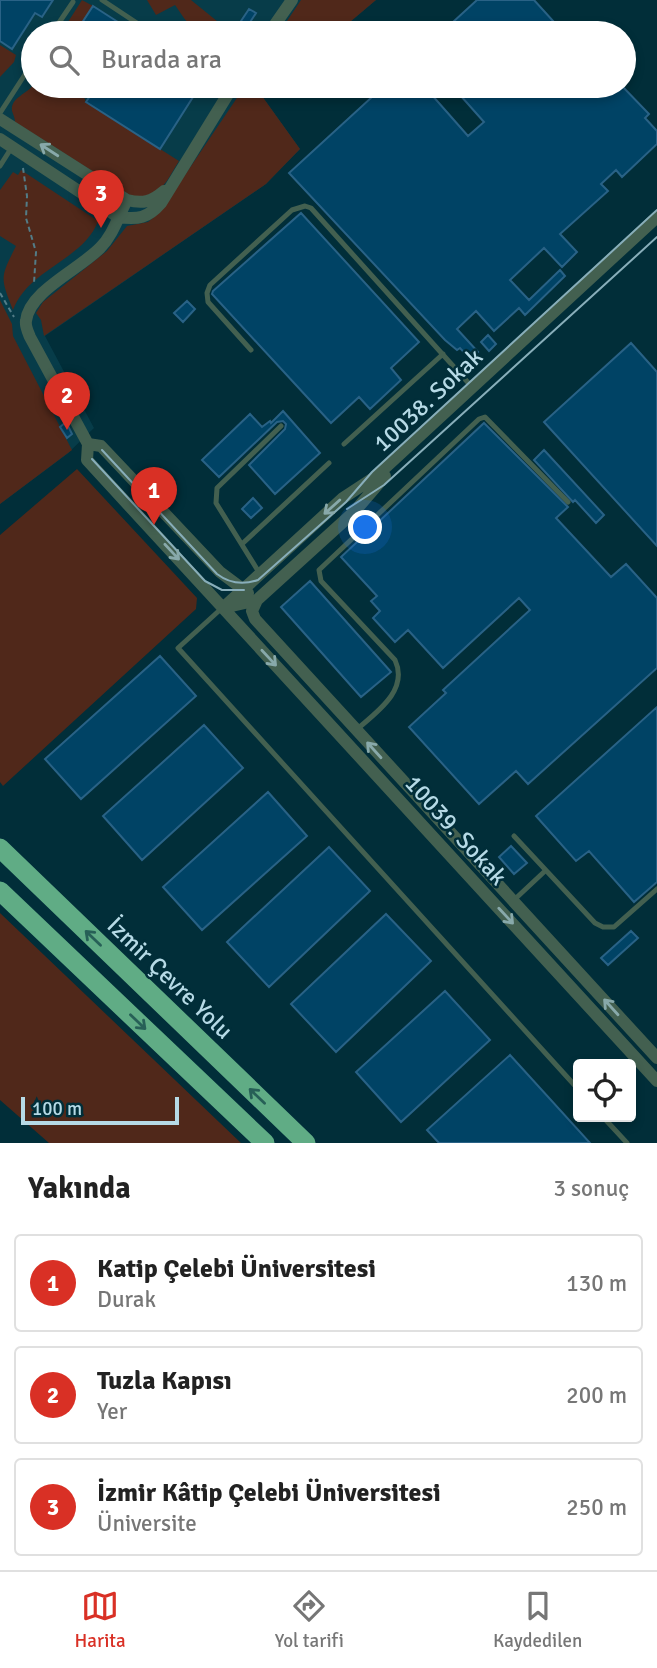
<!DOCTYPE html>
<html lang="tr">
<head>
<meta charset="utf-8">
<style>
  :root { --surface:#fff; --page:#f2f2f2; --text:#222; --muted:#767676; --line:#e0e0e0; --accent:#d93025 }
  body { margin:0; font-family:Signika,sans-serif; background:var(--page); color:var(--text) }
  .controls { position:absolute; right:21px; bottom:21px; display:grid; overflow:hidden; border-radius:7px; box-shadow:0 4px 10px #0003 }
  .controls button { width:63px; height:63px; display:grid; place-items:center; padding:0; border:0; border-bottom:2px solid var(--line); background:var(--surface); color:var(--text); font:35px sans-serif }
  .scale { position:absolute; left:21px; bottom:18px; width:158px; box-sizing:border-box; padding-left:7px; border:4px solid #b6dae6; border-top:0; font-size:19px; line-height:24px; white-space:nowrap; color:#b6dae6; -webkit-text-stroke:5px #012e39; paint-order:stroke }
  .you { position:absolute; left:366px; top:528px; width:24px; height:24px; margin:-18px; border:5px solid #fff; border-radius:50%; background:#1a73e8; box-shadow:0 0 0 10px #1a73e833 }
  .badge { display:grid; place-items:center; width:46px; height:46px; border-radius:50%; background:var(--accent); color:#fff; font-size:23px; font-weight:700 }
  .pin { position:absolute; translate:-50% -58px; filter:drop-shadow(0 2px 4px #0008) }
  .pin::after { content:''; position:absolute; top:37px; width:24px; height:21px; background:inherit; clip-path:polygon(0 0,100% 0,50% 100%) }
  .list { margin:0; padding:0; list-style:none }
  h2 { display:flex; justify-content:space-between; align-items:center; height:91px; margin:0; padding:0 28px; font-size:30px }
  h2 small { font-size:23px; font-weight:400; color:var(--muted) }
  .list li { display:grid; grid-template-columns:46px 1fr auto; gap:21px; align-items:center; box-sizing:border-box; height:98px; margin:0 14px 14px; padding:0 14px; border:2px solid var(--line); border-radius:7px }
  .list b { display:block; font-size:26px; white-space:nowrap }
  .list p { margin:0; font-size:23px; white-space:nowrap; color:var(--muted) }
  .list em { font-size:23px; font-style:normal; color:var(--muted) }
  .icon { flex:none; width:38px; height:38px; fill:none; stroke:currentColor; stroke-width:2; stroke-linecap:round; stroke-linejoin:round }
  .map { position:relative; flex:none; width:657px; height:1143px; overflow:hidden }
  .search { position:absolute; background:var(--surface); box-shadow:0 4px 10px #0003; left:21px; right:21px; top:21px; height:77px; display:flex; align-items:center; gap:18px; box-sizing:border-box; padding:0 24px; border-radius:38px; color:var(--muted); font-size:26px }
  .sheet { height:427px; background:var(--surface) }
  nav { display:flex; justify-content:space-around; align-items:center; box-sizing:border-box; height:98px; border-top:2px solid var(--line); background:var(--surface); font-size:19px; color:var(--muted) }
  nav a { display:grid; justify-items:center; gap:4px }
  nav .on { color:var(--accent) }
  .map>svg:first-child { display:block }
  .built { fill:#073c49 }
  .green { fill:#50281a }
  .building { fill:#004365; stroke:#296286; stroke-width:2 }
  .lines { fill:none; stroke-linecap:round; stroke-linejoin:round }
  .path { stroke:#537c87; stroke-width:2; stroke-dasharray:5 3.5; stroke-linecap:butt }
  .service { stroke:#436050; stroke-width:5 }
  .tertiary { stroke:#436050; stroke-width:12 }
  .motorway { stroke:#60ac85; stroke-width:19 }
  .tram { stroke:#88aeba; stroke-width:2 }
  .oneway { stroke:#88a9aa }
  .oneway2 { stroke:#276057 }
  .labels { text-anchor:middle; stroke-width:5; stroke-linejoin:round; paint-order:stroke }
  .street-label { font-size:24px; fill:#b6dae6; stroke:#012e39 }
</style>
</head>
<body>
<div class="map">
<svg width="657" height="1143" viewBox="0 0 657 1143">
  <rect width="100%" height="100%" fill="#012e39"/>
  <path class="built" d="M0,0H376L337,33H33V86H274L262,96L300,149L266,184L45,336L94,428L67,454L0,504Z"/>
  <path class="green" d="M82,0L93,6L78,29L68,22Z
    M147,0H191L228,30C221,35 202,33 194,28C187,24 180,12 175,5L156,15Z
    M301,0H376L337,33H279Z
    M0,45L16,55L14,62L0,77Z
    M33,85L79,86L86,102L179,161C164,185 165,191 136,199L15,122C15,118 13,114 12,111C10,98 27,94 33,85Z
    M245,86H274L262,96L300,149L266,184L44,336L41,320L36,313L43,302L107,251L127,226L148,222L160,212Z
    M21,170L98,221C84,260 28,269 13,310C0,277 0,278 16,246L0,236V190L13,172L18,175Z
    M0,300L12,324L13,336L72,450L0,504Z
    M77,469L197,598L196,609L3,786L0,782V535Z
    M0,913L241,1143H49L0,1100Z"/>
  <path class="building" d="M0,0H53L42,17L35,13L12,49L0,41Z
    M477,0H534L564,33H441Z
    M93,6L135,33H85L78,29Z
    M249,9L256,13L243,33H233Z
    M97,86H200L160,149L86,102Z
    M384,86H424L468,136L484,122L452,86H622L649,114L645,118L657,131V144L622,177L616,170L601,184L608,191L560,234L577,252L562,267L544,248L510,280L529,300L560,270L565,276L525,315L519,308L494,331L476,311L457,329L478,352L470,359L460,348L457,350L445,340L289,173Z
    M301,213L419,342L391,368L401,380L370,409L359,397L331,423L212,294L213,291Z
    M187,301L195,309L183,322L174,313Z
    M488,335L496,344L489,351L481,342Z
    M631,343L657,372V546L544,422Z
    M283,411L320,453L275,494L249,465L285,429L286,424L283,421L277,422L219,477L202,460L250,414L262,427L270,421L271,423Z
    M66,422L72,434L67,438L60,427Z
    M484,423L568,507L556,518L611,577L626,564L657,598V668L528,784L516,771L479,804L409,727L446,693L443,690L530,610L519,598L443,668L408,630L395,642L373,618L380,611L371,601L377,596L341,557Z
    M544,450L604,515L596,523L575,500L573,502L534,460Z
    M253,498L262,508L251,518L242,509Z
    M310,581L391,672L361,697L281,607Z
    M160,656L196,696L81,799L45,759Z
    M657,707V882L634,902L589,851L576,861L536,816Z
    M204,725L243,768L142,860L103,816Z
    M268,792L307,836L202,930L163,887Z
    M511,846L527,863L514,874L499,857Z
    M329,847L370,891L269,987L227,942Z
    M386,914L431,961L336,1052L291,1004Z
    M631,931L638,938L608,965L601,958Z
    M445,991L490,1040L401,1122L356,1072Z
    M510,1055L590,1143H439L427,1130Z"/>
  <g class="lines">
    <path class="path" d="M23,168L27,196L26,218L36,252L34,283
      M0,293L14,317"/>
    <path class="service" d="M102,0L152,33
      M52,33L73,2
      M0,113L33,62
      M0,166L12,147
      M251,350L208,302L207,293L210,285L292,210L305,206L311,208L472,387
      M344,444L443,354
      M242,544L329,463
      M260,574L216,503L217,488L281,426
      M222,608L178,648L578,1089
      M356,730C377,712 409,690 395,660L321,581L319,570L479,419L485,417L568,502
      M514,836L595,923L603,927H614L657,889
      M514,900L545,871
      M603,1117L627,1143"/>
    <path class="tertiary" d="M269,33L292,0
      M0,119L127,200C143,204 151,202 164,191
      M0,139L118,217C138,220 148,218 161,203L233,86
      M127,200C118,217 113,235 100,248C80,269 29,291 26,321C25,326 28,332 30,337L88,444L87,460L223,608L257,600
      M657,217L375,477L343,498L223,608L657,1081
      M88,444L101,446L220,572L248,593
      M385,476L355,511L257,600L252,611L255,619L657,1058"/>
    <path class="motorway" d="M0,848L306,1143
      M0,891L265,1143"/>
    <path class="tram" d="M102,450L217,574C230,584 243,585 258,580L346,502L372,472L657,210
      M92,459L205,581L222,590H244
      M347,509L384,485L657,237"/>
  </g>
  <defs><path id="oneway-shaft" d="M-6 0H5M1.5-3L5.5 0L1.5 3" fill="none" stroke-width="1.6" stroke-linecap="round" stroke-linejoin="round" transform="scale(1.75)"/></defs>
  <g class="oneway">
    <use href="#oneway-shaft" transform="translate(49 150) rotate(-147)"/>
    <use href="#oneway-shaft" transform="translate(332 507) rotate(138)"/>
    <use href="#oneway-shaft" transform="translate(172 552) rotate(47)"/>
    <use href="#oneway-shaft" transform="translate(269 658) rotate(47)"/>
    <use href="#oneway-shaft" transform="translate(374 750) rotate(-132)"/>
    <use href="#oneway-shaft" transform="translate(506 916) rotate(47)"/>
    <use href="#oneway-shaft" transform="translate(611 1007) rotate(-132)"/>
  </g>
  <g class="oneway2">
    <use href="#oneway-shaft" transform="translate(93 938) rotate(-136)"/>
    <use href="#oneway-shaft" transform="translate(138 1022) rotate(44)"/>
    <use href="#oneway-shaft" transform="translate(257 1096) rotate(-136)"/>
  </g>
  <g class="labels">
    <g class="street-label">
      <text transform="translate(428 400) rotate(-43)" y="8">10038. Sokak</text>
      <text transform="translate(456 830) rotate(48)" y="8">10039. Sokak</text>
      <text transform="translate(170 978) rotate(44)" y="8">İzmir Çevre Yolu</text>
    </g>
  </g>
</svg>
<div class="controls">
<button><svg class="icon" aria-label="locate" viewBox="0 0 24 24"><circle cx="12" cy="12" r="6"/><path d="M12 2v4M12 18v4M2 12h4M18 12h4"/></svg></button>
</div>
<div class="scale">100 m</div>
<div class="you"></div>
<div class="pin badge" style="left:154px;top:525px">1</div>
<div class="pin badge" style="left:67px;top:430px">2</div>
<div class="pin badge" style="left:101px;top:228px">3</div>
<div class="search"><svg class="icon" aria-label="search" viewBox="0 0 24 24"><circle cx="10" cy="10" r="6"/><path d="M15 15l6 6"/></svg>Burada ara</div>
</div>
<section class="sheet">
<h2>Yakında<small>3 sonuç</small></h2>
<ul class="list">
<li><span class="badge">1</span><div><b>Katip Çelebi Üniversitesi</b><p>Durak</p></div><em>130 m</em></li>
<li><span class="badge">2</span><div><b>Tuzla Kapısı</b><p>Yer</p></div><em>200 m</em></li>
<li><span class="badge">3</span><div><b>İzmir Kâtip Çelebi Üniversitesi</b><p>Üniversite</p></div><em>250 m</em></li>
</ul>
</section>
<nav>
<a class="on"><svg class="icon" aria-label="map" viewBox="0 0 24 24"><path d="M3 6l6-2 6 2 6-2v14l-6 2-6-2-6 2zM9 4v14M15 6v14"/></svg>Harita</a>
<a><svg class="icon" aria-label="directions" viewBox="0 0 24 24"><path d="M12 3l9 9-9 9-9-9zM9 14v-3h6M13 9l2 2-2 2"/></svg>Yol tarifi</a>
<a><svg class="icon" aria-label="saved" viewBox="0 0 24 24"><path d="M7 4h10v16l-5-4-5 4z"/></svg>Kaydedilen</a>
</nav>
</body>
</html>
